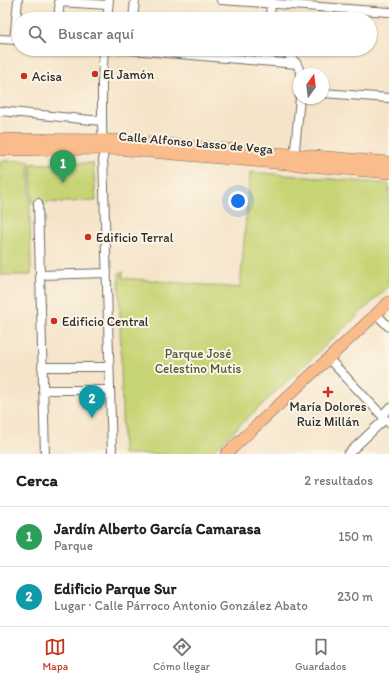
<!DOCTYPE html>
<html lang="es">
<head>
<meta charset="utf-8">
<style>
  :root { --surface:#fff; --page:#f6f6f6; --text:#222; --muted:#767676; --line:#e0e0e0; --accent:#c8321e }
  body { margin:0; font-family:Itim,sans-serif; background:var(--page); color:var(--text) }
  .compass { position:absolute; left:293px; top:68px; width:36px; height:36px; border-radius:50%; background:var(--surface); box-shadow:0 1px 3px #0004; rotate:14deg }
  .you { position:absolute; left:238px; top:201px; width:14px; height:14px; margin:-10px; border:3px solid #fff; border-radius:50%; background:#1a73e8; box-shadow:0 0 0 6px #1a73e833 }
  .badge { display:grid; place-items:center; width:26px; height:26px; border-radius:50%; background:var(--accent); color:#fff; font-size:13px; font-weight:700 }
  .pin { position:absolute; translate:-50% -33px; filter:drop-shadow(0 1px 2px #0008) }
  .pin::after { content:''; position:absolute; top:21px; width:14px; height:12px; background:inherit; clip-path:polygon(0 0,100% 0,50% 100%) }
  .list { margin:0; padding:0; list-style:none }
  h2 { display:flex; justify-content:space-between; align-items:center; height:52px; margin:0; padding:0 16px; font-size:17px }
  h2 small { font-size:13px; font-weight:400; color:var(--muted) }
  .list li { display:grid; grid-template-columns:26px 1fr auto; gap:12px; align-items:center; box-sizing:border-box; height:60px; padding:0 16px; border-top:1px solid var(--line) }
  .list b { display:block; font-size:15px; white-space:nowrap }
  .list p { margin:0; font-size:13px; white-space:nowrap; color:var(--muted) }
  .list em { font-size:13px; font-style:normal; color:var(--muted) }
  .icon { flex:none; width:22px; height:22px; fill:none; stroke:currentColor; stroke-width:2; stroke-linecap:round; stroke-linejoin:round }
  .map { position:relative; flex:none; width:389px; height:454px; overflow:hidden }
  .search { position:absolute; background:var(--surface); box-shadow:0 1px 3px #0004; left:12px; right:12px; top:12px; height:44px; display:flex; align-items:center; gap:10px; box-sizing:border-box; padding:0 14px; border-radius:22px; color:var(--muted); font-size:15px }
  .sheet { height:172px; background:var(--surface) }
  nav { display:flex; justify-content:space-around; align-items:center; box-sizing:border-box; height:56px; border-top:1px solid var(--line); background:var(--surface); font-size:11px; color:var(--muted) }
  nav a { display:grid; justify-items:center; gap:2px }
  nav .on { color:var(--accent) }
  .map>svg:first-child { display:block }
  .green { fill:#c7d475; stroke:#798050 }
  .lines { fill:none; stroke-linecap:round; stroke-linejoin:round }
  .minor-casing { stroke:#726c62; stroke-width:10 }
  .major-casing { stroke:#726c62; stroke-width:12 }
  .minor { stroke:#fff; stroke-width:8 }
  .major { stroke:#fabc8b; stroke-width:11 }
  .poi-dot { fill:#c8321e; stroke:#fcf5e5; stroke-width:1.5 }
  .labels { text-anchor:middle; stroke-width:4; stroke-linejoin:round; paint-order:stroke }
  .poi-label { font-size:13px; fill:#2b2b2b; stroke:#fcf5e5; text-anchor:start }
  .street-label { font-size:13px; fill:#2b2b2b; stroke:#fcf5e5 }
  .park-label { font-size:13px; fill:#52553e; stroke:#fcf5e5 }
</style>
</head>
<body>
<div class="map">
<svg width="389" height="454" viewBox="0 0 389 454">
  <rect width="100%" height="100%" fill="#fcf5e5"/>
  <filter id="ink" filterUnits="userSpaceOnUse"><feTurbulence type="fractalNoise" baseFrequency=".025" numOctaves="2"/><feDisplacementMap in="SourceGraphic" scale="8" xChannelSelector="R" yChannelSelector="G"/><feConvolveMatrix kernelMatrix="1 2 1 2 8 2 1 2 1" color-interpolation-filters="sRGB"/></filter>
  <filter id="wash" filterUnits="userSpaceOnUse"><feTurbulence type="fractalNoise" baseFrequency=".012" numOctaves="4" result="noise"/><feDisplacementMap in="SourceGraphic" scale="16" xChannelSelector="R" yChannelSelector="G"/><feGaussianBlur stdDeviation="0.9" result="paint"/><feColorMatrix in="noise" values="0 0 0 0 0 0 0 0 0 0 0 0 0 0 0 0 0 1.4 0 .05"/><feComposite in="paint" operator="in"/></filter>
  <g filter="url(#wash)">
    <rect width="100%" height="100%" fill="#f5e4c9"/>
    <path class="green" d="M29,160L31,275H0V161Z
      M93,163L96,201L32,203L31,164Z
      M250,172L389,184V286L209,454H123L119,273L123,272V278L240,288Z"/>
  </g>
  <g filter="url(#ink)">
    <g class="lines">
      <g class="minor-casing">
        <path id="minor" d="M221,0L389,12
          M59,2L108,5
          M58,19L60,0
          M107,19L109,0
          M133,19L135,0
          M270,19L271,0
          M0,39L18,40
          M14,40L18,0
          M104,49L102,81V121L112,454
          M120,49L297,64
          M283,49L297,64L301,74
          M266,61L267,49
          M323,93L389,98
          M0,111L102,121
          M294,159L300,98
          M38,203L45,454
          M40,275L107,273
          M376,314L389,327
          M328,358L389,423
          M42,367H109
          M43,390H110
          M382,415L389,408
          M348,454L385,419"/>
      </g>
      <g class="major-casing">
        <path id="major" d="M0,139L117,140L389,162
          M0,150L116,149L389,173
          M226,454L389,302"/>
      </g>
      <use href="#minor" class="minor"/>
      <use href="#major" class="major"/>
    </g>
  </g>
  <g class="poi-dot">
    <circle cx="95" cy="74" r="4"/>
    <circle cx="24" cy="76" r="4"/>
    <circle cx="88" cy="237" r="4"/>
    <circle cx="54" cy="321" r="4"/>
    <path d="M326 386h4v4h4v4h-4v4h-4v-4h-4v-4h4z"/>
  </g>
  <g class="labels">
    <g class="poi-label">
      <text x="103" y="79">El Jamón</text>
      <text x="32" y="81">Acisa</text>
      <text x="96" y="242">Edificio Terral</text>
      <text x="62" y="326">Edificio Central</text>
      <text x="328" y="411" text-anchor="middle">María Dolores<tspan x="328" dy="15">Ruiz Millán</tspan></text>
    </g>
    <g class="street-label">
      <text transform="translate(196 142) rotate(5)" y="5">Calle Alfonso Lasso de Vega</text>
    </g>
    <g class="park-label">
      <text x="198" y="358">Parque José<tspan x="198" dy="15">Celestino Mutis</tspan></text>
    </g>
  </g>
</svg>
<svg class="compass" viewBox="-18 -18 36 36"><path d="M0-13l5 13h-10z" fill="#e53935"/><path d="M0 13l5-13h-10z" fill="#767676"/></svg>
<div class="you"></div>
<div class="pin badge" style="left:63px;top:183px;background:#2e9e5b">1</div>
<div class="pin badge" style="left:92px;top:418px;background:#0f9aa8">2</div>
<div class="search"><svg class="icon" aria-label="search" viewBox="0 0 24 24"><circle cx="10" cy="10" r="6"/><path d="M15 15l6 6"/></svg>Buscar aquí</div>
</div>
<section class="sheet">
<h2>Cerca<small>2 resultados</small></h2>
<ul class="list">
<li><span class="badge" style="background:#2e9e5b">1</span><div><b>Jardín Alberto García Camarasa</b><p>Parque</p></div><em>150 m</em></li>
<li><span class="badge" style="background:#0f9aa8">2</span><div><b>Edificio Parque Sur</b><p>Lugar · Calle Párroco Antonio González Abato</p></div><em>230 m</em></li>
</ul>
</section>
<nav>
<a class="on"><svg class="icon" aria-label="map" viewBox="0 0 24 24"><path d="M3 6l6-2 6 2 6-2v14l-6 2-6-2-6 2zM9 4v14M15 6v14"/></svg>Mapa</a>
<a><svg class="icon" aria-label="directions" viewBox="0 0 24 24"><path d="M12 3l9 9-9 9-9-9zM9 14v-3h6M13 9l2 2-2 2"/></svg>Cómo llegar</a>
<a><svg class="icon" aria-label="saved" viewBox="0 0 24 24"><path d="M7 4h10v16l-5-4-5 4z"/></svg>Guardados</a>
</nav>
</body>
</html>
